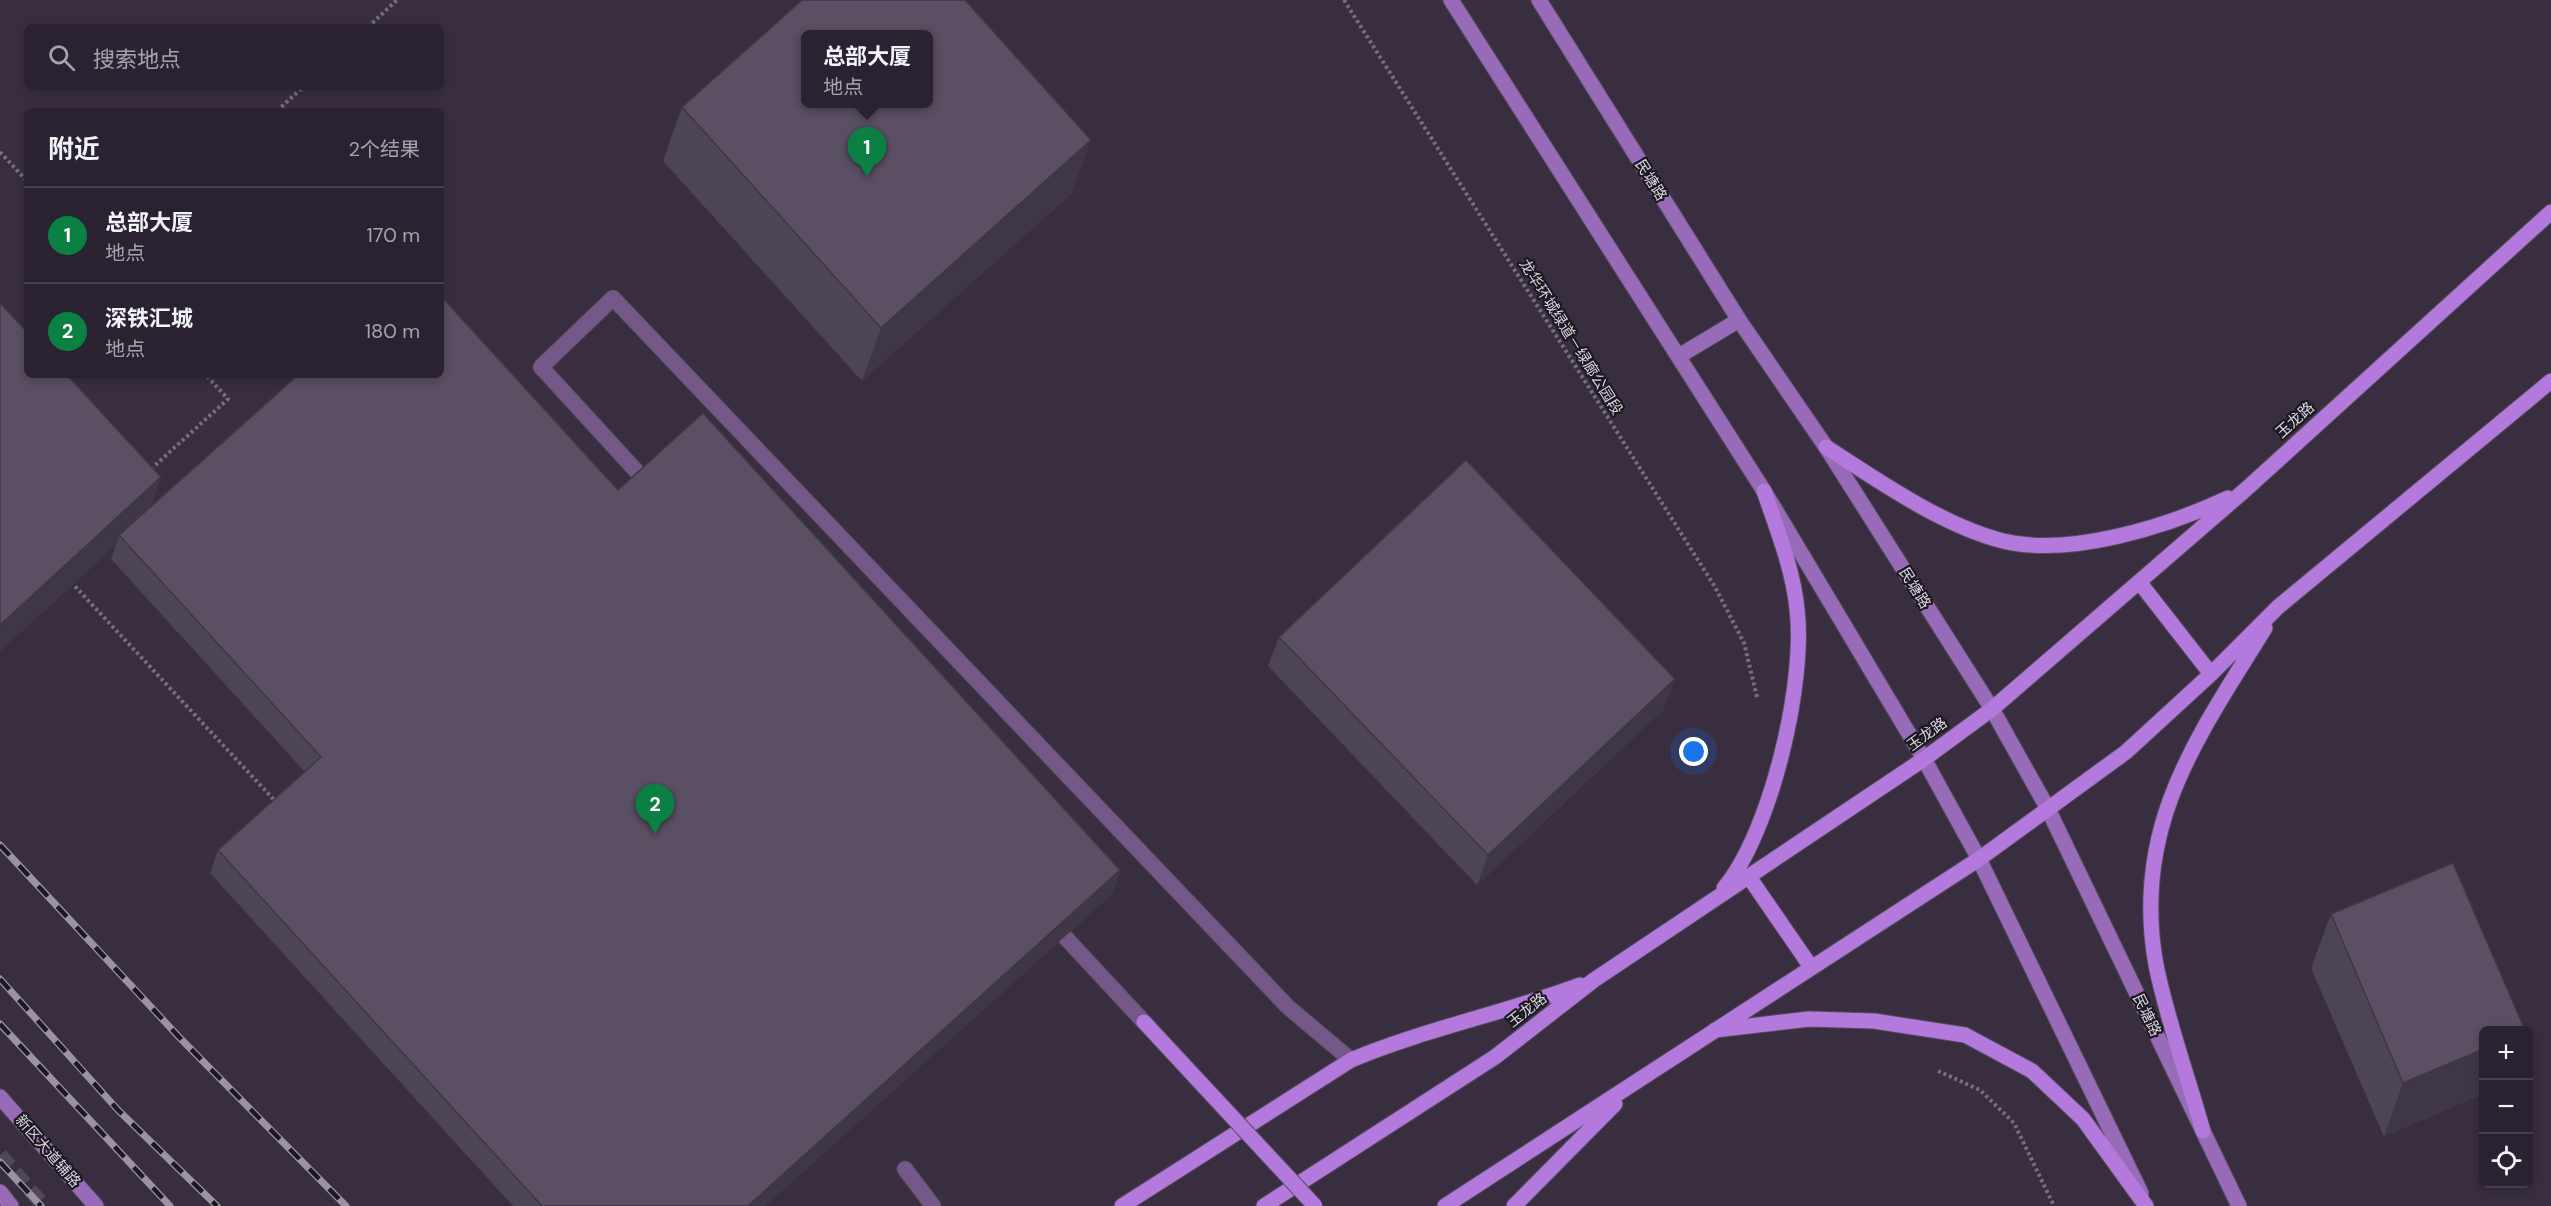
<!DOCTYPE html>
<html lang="zh">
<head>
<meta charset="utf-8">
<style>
  :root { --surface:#2a2230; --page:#362f3c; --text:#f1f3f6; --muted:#a5a4ab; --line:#463f4c; --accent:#0b8043 }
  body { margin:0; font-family:"DM Sans","Noto Sans SC",sans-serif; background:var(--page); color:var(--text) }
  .controls { position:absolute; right:18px; bottom:18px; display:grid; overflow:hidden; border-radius:9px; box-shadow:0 3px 9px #0003 }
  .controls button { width:54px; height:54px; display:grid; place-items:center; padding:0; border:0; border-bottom:2px solid var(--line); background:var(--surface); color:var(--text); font:30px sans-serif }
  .you { position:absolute; left:1694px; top:752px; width:21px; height:21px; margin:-15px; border:4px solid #fff; border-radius:50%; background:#1a73e8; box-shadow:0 0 0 9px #1a73e833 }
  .badge { display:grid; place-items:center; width:39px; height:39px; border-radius:50%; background:var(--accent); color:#fff; font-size:20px; font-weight:700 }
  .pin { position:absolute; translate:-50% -50px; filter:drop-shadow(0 2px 3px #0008) }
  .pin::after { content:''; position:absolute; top:32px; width:21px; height:18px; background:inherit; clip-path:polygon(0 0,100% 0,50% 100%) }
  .popup { position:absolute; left:801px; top:30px; width:132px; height:78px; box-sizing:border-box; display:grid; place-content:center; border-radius:9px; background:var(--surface); filter:drop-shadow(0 2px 4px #0005); font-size:20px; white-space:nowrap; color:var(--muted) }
  .popup b { font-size:22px; color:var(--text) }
  .popup::after { content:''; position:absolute; left:50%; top:100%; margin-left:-12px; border:12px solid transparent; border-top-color:var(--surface) }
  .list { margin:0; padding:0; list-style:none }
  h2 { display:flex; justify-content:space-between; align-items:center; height:78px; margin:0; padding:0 24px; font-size:26px }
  h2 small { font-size:20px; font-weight:400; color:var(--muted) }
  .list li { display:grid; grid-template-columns:39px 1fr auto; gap:18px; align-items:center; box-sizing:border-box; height:96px; padding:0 24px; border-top:2px solid var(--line) }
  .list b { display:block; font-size:22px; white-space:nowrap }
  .list p { margin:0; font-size:20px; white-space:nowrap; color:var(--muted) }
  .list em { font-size:20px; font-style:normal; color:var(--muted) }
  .icon { flex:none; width:33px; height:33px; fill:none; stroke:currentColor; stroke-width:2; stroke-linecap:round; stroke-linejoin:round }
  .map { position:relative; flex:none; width:2551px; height:1206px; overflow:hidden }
  .search { position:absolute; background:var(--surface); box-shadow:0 3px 9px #0003; left:24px; top:24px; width:420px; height:66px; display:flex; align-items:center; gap:15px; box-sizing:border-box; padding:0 21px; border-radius:9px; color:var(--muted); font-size:22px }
  .panel { position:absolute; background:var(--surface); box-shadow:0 3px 9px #0003; left:24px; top:108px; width:420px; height:270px; border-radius:9px }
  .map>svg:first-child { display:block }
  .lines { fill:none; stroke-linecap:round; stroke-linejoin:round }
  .primary-tunnel { stroke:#504758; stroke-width:15; stroke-dasharray:15 8; stroke-linecap:butt }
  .lane-casing { stroke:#554c5d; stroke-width:17 }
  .street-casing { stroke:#554c5d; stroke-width:17 }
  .secondary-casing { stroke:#554c5d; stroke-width:17 }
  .primary-casing { stroke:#554c5d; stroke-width:17 }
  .path { stroke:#766e7d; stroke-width:4; stroke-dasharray:3 3; stroke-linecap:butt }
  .lane { stroke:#745888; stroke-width:15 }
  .street { stroke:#745888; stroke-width:15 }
  .secondary { stroke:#986bb8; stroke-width:15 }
  .primary { stroke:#b479dd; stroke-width:15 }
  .rail-casing { stroke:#9b93a2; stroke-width:7 }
  .rail { stroke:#1d1921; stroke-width:4.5; stroke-dasharray:14; stroke-linecap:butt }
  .primary-bridge-casing { stroke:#554c5d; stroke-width:17; stroke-linecap:butt }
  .primary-bridge { stroke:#b479dd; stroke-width:15 }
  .wall { fill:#4d4455 }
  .shaded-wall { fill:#3f3745 }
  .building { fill:#5a4f63; stroke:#3f3745; stroke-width:1.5; fill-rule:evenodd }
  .labels { text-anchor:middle; stroke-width:4.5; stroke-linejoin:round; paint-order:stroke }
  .street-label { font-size:15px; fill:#dbd5e1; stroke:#1d1921 }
</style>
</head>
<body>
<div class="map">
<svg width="2551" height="1206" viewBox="0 0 2551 1206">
  <rect width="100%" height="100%" fill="#382e40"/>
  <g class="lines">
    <path class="primary-tunnel" d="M0,1155L44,1206"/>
    <g class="lane-casing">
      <path id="lane" d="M905,1169L933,1206"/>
    </g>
    <g class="street-casing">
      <path id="street" d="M650,486L541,367L613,298L1288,1007L1351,1060
        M1052,923L1144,1022"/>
    </g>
    <g class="secondary-casing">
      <path id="secondary" d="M1451,0L1764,491L1924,759L1979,859L2141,1193
        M1539,0L1739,320L1826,447L1992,709L2048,809L2239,1206
        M1679,356L1739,320
        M0,1097L96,1206
        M0,1192L11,1206"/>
    </g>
    <g class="primary-casing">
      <path id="primary" d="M1826,447C1877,480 1943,526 2003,541C2070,557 2166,527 2228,498
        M2140,583L2211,674
        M1749,877L1811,967
        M1724,888C1771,832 1806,682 1797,609C1793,569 1777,529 1764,491
        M1715,1030L1809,1019L1874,1021L1965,1035L2032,1071L2083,1119L2146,1206
        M2203,1131C2188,1077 2167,1020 2156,965C2131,827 2197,738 2265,628
        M1122,1206L1351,1060C1425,1029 1505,1013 1580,985
        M1264,1206L1495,1057L1594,980L1924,759L1992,709L2244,491L2551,212
        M1445,1206L1979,859L2126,752L2211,674L2278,607L2551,381
        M1514,1206L1615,1104"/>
    </g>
    <path class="path" d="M1344,0L1715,587L1744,643L1757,697
      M368,27L397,0
      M277,111L303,87
      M0,152L27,181
      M151,469L228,399L206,375
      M71,582L277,803
      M1938,1071L1980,1090L2014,1123L2054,1206"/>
    <use href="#lane" class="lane"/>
    <use href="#street" class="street"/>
    <use href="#secondary" class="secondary"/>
    <use href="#primary" class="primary"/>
    <g class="rail-casing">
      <path id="rail" d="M0,845L179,1037L346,1206
        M0,979L118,1110L217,1206
        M0,1024L170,1206
        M0,1162L41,1206"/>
    </g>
    <use href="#rail" class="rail"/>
    <g class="primary-bridge-casing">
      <path id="primary-bridge" d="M1144,1022L1315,1206"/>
    </g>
    <use href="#primary-bridge" class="primary-bridge"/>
  </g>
  <path class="wall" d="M682,107L1072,193L862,381L663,161Z
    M161,477L150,508L618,490L1120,870L1112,894L765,1206H513L210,873L218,850L305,772L111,559L116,545L0,651Z
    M1279,637L1664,709L1477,885L1268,666Z
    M2331,914L2525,1030L2384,1137L2311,968Z"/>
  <path class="shaded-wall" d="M1091,140L1072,193L862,381L881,328Z
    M161,477L147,516L119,535L116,545L0,651V625Z
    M1675,679L1664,709L1477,885L1488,855Z
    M1120,870L1112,894L765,1206H748Z
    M2484,1049V1094L2384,1137L2403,1083Z"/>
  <path class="building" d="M802,0H965L1091,140L881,328L682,107ZM806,34H928V104H806Z
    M441,296L618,490L703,413L1120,870L748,1206H542L218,850L321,757L119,535L298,375H441Z
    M0,303L27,332V375H67L161,477L0,625Z
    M1466,460L1675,679L1488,855L1279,637Z
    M2453,863L2525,1030H2484V1049L2403,1083L2331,914Z"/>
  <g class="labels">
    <g class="street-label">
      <text transform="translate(1651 180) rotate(58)" y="5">民塘路</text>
      <text transform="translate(1571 337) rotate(58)" y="5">龙华环城绿道－绿廊公园段</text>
      <text transform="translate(2295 420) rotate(-42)" y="5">玉龙路</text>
      <text transform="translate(1915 588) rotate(58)" y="5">民塘路</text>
      <text transform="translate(1927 734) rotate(-36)" y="5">玉龙路</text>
      <text transform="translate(1527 1010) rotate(-38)" y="5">玉龙路</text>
      <text transform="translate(2147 1015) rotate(64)" y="5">民塘路</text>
      <text transform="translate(48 1151) rotate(49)" y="5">新区大道辅路</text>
    </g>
  </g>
</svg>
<div class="controls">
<button>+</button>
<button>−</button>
<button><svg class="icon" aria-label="locate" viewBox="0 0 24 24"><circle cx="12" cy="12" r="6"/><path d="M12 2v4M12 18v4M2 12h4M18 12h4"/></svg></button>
</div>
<div class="you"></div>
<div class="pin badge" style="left:867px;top:177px">1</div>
<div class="popup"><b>总部大厦</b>地点</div>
<div class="pin badge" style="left:655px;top:834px">2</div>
<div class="search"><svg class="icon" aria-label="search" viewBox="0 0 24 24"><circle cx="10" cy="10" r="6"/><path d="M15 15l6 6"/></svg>搜索地点</div>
<section class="panel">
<h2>附近<small>2个结果</small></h2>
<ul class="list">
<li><span class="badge">1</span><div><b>总部大厦</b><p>地点</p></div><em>170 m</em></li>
<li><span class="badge">2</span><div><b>深铁汇城</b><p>地点</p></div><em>180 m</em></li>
</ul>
</section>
</div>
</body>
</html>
